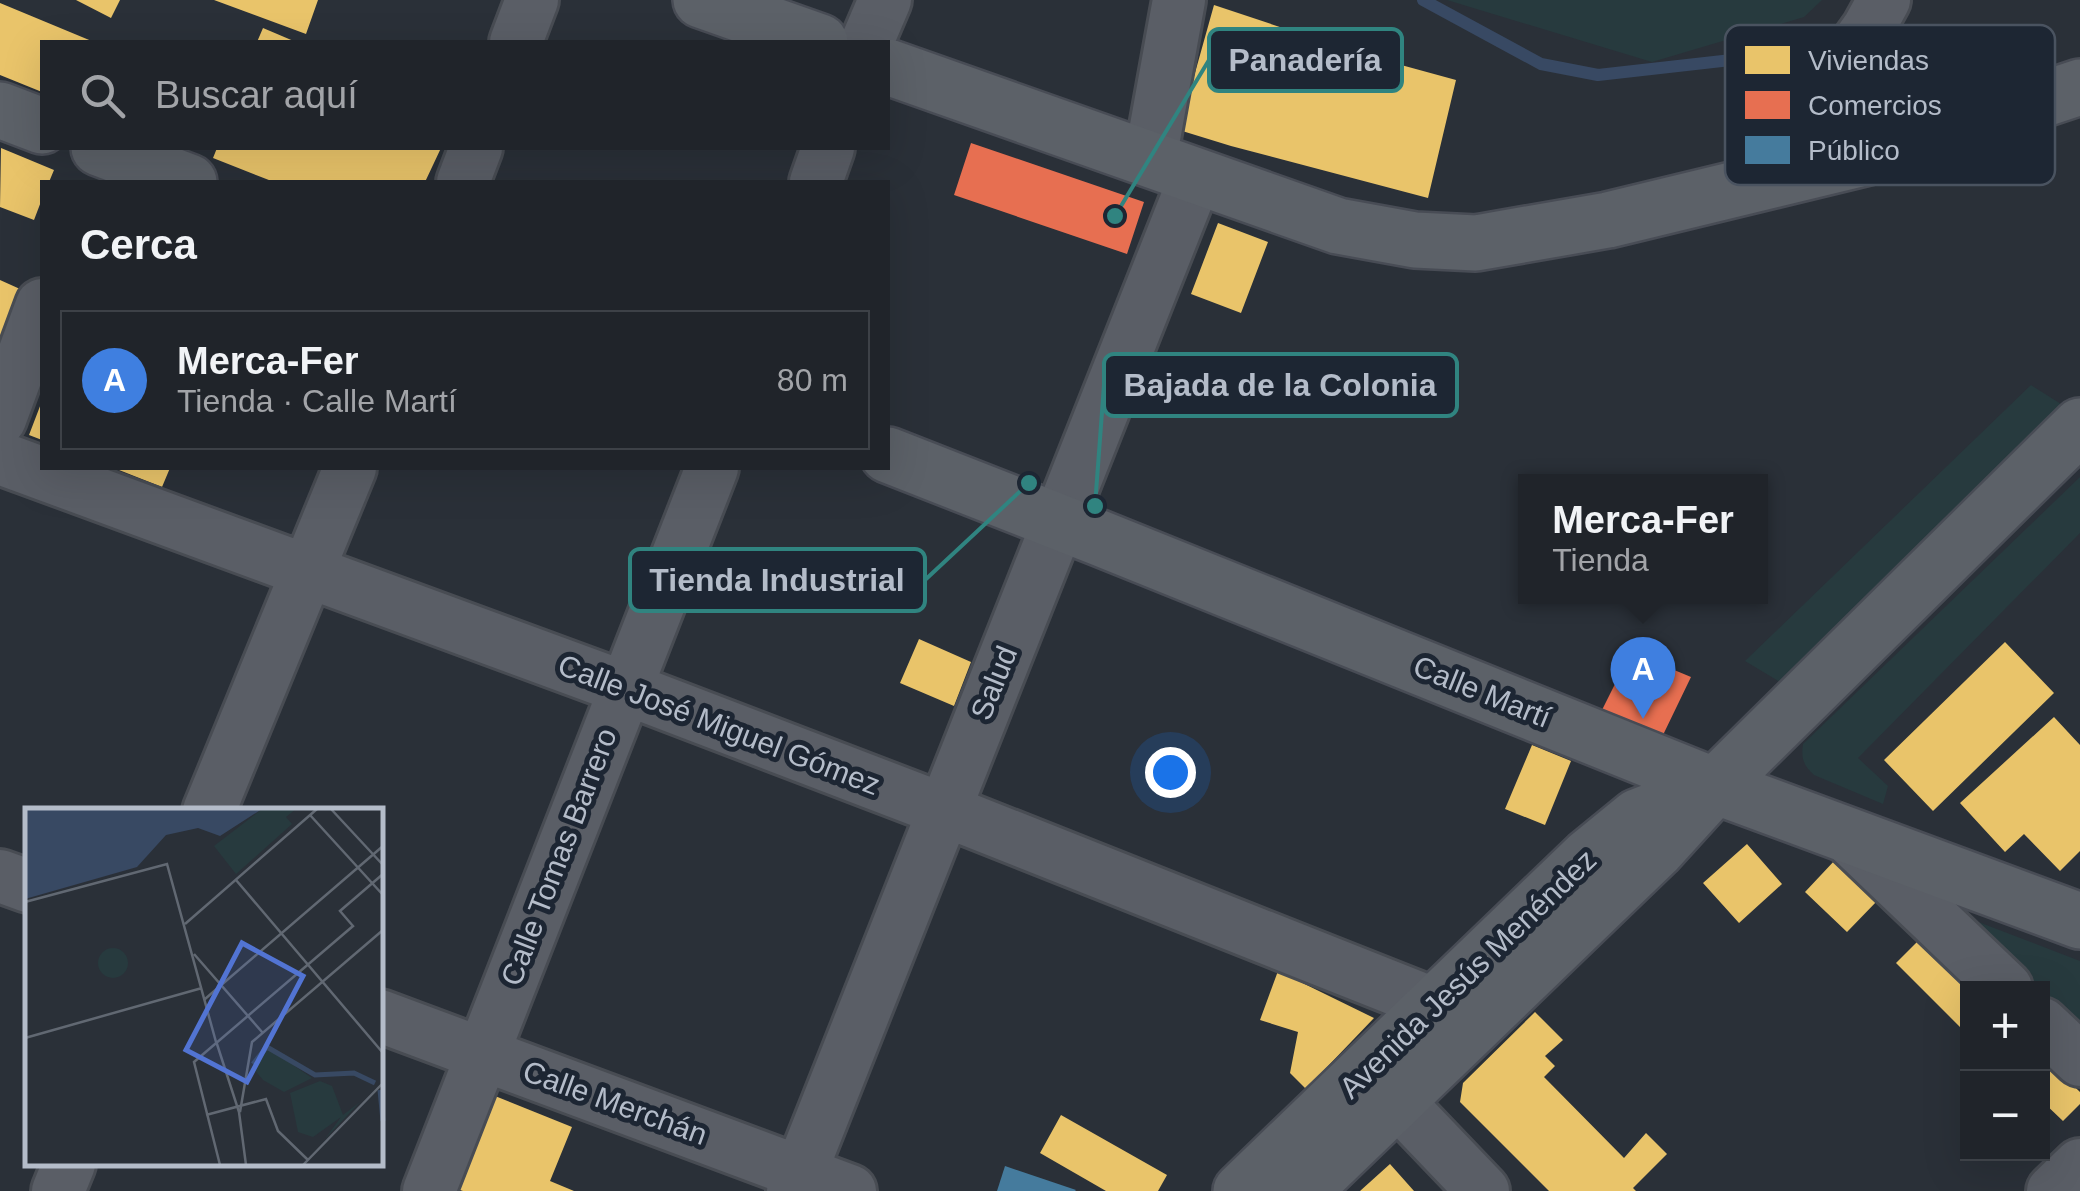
<!DOCTYPE html>
<html lang="es">
<head>
<meta charset="utf-8">
<style>
  :root { --surface:#20242a; --page:#282c32; --text:#f1f3f6; --muted:#a2a4a8; --line:#3d4147; --accent:#848b96 }
  body { margin:0; font-family:Arial,sans-serif; background:var(--page); color:var(--text) }
  .controls { position:absolute; right:30px; bottom:30px; display:grid; overflow:hidden; border-radius:0px; box-shadow:0 10px 40px #0002 }
  .controls button { width:90px; height:90px; display:grid; place-items:center; padding:0; border:0; border-bottom:2px solid var(--line); background:var(--surface); color:var(--text); font:50px sans-serif }
  .you { position:absolute; left:1170px; top:772px; width:35px; height:35px; margin:-25px; border:8px solid #fff; border-radius:50%; background:#1a73e8; box-shadow:0 0 0 15px #1a73e833 }
  .badge { display:grid; place-items:center; width:65px; height:65px; border-radius:50%; background:var(--accent); color:#fff; font-size:32px; font-weight:700 }
  .pin { position:absolute; translate:-50% -82px; filter:drop-shadow(0 2px 5px #0008) }
  .pin::after { content:''; position:absolute; top:52px; width:35px; height:30px; background:inherit; clip-path:polygon(0 0,100% 0,50% 100%) }
  .popup { position:absolute; left:1518px; top:474px; width:250px; height:130px; box-sizing:border-box; display:grid; place-content:center; border-radius:0px; background:var(--surface); filter:drop-shadow(0 2px 8px #0005); font-size:32px; white-space:nowrap; color:var(--muted) }
  .popup b { font-size:38px; color:var(--text) }
  .popup::after { content:''; position:absolute; left:50%; top:100%; margin-left:-20px; border:20px solid transparent; border-top-color:var(--surface) }
  .list { margin:0; padding:0; list-style:none }
  h2 { display:flex; justify-content:space-between; align-items:center; height:130px; margin:0; padding:0 40px; font-size:42px }
  h2 small { font-size:32px; font-weight:400; color:var(--muted) }
  .list li { display:grid; grid-template-columns:65px 1fr auto; gap:30px; align-items:center; box-sizing:border-box; height:140px; margin:0 20px 20px; padding:0 20px; border:2px solid var(--line); border-radius:0px }
  .list b { display:block; font-size:38px; white-space:nowrap }
  .list p { margin:0; font-size:32px; white-space:nowrap; color:var(--muted) }
  .list em { font-size:32px; font-style:normal; color:var(--muted) }
  .icon { flex:none; width:55px; height:55px; fill:none; stroke:currentColor; stroke-width:2; stroke-linecap:round; stroke-linejoin:round }
  .map { position:relative; flex:none; width:2080px; height:1191px; overflow:hidden }
  .search { position:absolute; background:var(--surface); box-shadow:0 10px 40px #0002; left:40px; top:40px; width:850px; height:110px; display:flex; align-items:center; gap:25px; box-sizing:border-box; padding:0 35px; border-radius:0px; color:var(--muted); font-size:38px }
  .panel { position:absolute; background:var(--surface); box-shadow:0 10px 40px #0002; left:40px; top:180px; width:850px; height:290px; border-radius:0px }
  .map>svg:first-child { display:block }
  .green { fill:#273a3e }
  .homes { fill:#e9c46a }
  .shops { fill:#e76f51 }
  .public { fill:#457b9d }
  .lines { fill:none; stroke-linecap:round; stroke-linejoin:round }
  .stream { stroke:#384963; stroke-width:12 }
  .minor-casing { stroke:#484c53; stroke-width:58 }
  .major-casing { stroke:#484c55; stroke-width:60 }
  .minor { stroke:#5a5e66; stroke-width:52 }
  .major { stroke:#5c6168; stroke-width:55 }
  .labels { text-anchor:middle; stroke-width:10; stroke-linejoin:round; paint-order:stroke }
  .street-label { font-size:30px; fill:#b4bcc9; stroke:#1d2633 }
  .inset-river { fill:none; stroke:#384963; stroke-width:5 }
  .inset-road { fill:none; stroke:#616872; stroke-width:2.5 }
  .view { fill:#5274d3; fill-opacity:0.15; stroke:#5274d3; stroke-width:5 }
  .inset-edge { fill:none; stroke:#b4bcc9; stroke-width:5 }
  .key { fill:#1d2633; stroke:#4a5360; stroke-width:2.5 }
  .key-label { font-size:28px; fill:#b4bcc9 }
  .leader { fill:none; stroke:#308480; stroke-width:4 }
  .callout-dot { fill:#308480; stroke:#1d2633; stroke-width:4 }
  .callout { fill:#1d2633; stroke:#308480; stroke-width:4 }
  .callout-label { font-size:32px; text-anchor:middle; font-weight:bold; fill:#b4bcc9 }
</style>
</head>
<body>
<div class="map">
<svg width="2080" height="1191" viewBox="0 0 2080 1191">
  <rect width="100%" height="100%" fill="#2a3038"/>
  <path class="green" d="M1447,0H1822L1804,17L1652,62Z
    M2031,385L2072,411L1790,688L1745,661Z
    M2080,477V533L1858,758L1888,786L1883,804L1814,775C1803,765 1801,758 1803,744Z
    M1947,910L2080,961V1032L2043,998L2042,988H2033Z"/>
  <path class="homes" d="M76,0H120L111,18Z
    M214,0H318L306,34Z
    M0,3L94,42H42V92L0,75Z
    M1214,5L1361,54L1456,80L1428,198L1231,146L1179,130Z
    M263,28L296,42H257Z
    M1,148L54,170L49,182H42V199L34,220L0,207Z
    M217,148H441L425,182H274L213,158Z
    M1218,223L1268,242L1241,313L1191,294Z
    M0,280L20,289L0,339Z
    M42,401V440L29,435Z
    M114,468H170L162,487Z
    M919,639L971,662L954,706L900,683Z
    M2005,642L2054,693L1933,811L1884,760Z
    M2054,717L2080,745V851L2060,871L2024,834L2005,852L1960,803Z
    M1532,745L1571,761L1545,825L1505,809Z
    M1747,844L1782,884L1739,923L1703,883Z
    M1836,859L1878,900L1847,932L1805,892Z
    M1918,941L1968,991V1028L1964,1031L1896,963Z
    M1278,971L1374,1018L1306,1089L1290,1073L1298,1032L1260,1020Z
    M1535,1012L1563,1040L1545,1056L1555,1066L1544,1077L1624,1158L1646,1133L1667,1154L1633,1188L1636,1191H1549L1460,1102L1463,1083Z
    M2042,1056L2080,1092V1104L2063,1121L2042,1101Z
    M490,1094L572,1127L550,1181L574,1191H463L454,1188Z
    M1061,1115L1167,1175L1158,1191H1106L1040,1153Z
    M1390,1164L1414,1191H1360Z"/>
  <path class="shops" d="M971,143L1144,202L1127,254L954,195Z
    M1631,652L1691,677L1663,735L1602,710Z"/>
  <path class="public" d="M1005,1166L1076,1190L1075,1191H997Z"/>
  <g class="lines">
    <path class="stream" d="M1423,0L1541,64L1598,75L1837,48"/>
    <g class="minor-casing">
      <path id="minor" d="M516,42L532,0
        M867,42L885,0
        M1150,160L1179,0
        M463,182L476,148
        M816,182L828,148
        M1757,184L1868,29L1884,0
        M0,419L42,305
        M0,458L625,688L944,810L1433,1004
        M209,811L350,468
        M1845,834L2006,988
        M0,876L28,886
        M380,1016L850,1191
        M2042,1024L2080,1060
        M1397,1101L1483,1191
        M58,1191L69,1164
        M429,1191L712,468
        M793,1191L1196,176
        M2053,1191L2080,1165"/>
    </g>
    <g class="major-casing">
      <path id="major" d="M701,0L820,42
        M888,67L1338,226L1415,240L1476,243L1608,220L1876,155L2080,87
        M0,110L42,126
        M99,148L189,182
        M888,455L1097,537L1715,786L2080,921
        M1241,1191L1588,857L1637,817L1699,793
        M1303,1191L1656,851L1715,786L2080,426"/>
    </g>
    <use href="#minor" class="minor"/>
    <use href="#major" class="major"/>
  </g>
  <g class="labels">
    <g class="street-label">
      <text transform="translate(994 683) rotate(-68)" y="10">Salud</text>
      <text transform="translate(1482 692) rotate(22)" y="10">Calle Martí</text>
      <text transform="translate(719 725) rotate(21)" y="10">Calle José Miguel Gómez</text>
      <text transform="translate(559 857) rotate(-69)" y="10">Calle Tomas Barrero</text>
      <text transform="translate(1468 974) rotate(-44)" y="10">Avenida Jesús Menéndez</text>
      <text transform="translate(615 1103) rotate(20)" y="10">Calle Merchán</text>
    </g>
  </g>
  <g transform="translate(25 808)">
    <rect width="358" height="358" fill="#2a3038"/>
    <path d="M237,1H271L261,9L267,16L211,66L189,38ZM73 155a15 15 0 1 1 30 0a15 15 0 1 1-30 0ZM239,241H245L287,270L259,284L238,272L228,260ZM295,273L307,278L318,307L335,294L300,331L316,309L288,329L273,324L265,285Z" fill="#273a3e"/>
    <path d="M0,1H237L195,28L173,20L141,27L112,59L0,91Z" fill="#384963"/>
    <path class="inset-river" d="M228,256L242,239L290,267L329,265L350,275M355,282L358,313"/>
    <path class="inset-road" d="M306,1L358,57M285,7L358,87M211,72L358,245M0,94L142,56L191,234M160,116L292,1M169,146L237,224M180,191L358,38M0,230L177,180M191,233L214,304L221,357M215,304L227,234L358,122M181,307L241,291L253,323L283,352M195,357L169,254L328,118L315,103L358,66M278,357L358,275"/>
    <path class="view" d="M217,135L278,168L222,274L161,242Z"/>
    <rect width="358" height="358" class="inset-edge"/>
  </g>
  <rect x="1725" y="25" width="330" height="160" rx="15" class="key"/>
  <rect x="1745" y="46" width="45" height="28" fill="#e9c46a"/>
  <rect x="1745" y="91" width="45" height="28" fill="#e76f51"/>
  <rect x="1745" y="136" width="45" height="28" fill="#457b9d"/>
  <g class="key-label">
    <text x="1808" y="70">Viviendas</text>
    <text x="1808" y="115">Comercios</text>
    <text x="1808" y="160">Público</text>
  </g>
  <path class="leader" d="M1115 216L1209 60M1095 506L1104 385M1029 483L925 580"/>
  <g class="callout-dot">
    <circle cx="1115" cy="216" r="10"/>
    <circle cx="1095" cy="506" r="10"/>
    <circle cx="1029" cy="483" r="10"/>
  </g>
  <g class="callout">
    <rect x="1209" y="29" width="193" height="62" rx="10"/>
    <rect x="1104" y="354" width="353" height="62" rx="10"/>
    <rect x="630" y="549" width="295" height="62" rx="10"/>
  </g>
  <g class="callout-label">
    <text x="1305" y="71">Panadería</text>
    <text x="1280" y="396">Bajada de la Colonia</text>
    <text x="777" y="591">Tienda Industrial</text>
  </g>
</svg>
<div class="controls">
<button>+</button>
<button>−</button>
</div>
<div class="you"></div>
<div class="pin badge" style="left:1643px;top:719px;background:#3f7fe0">A</div>
<div class="popup"><b>Merca-Fer</b>Tienda</div>
<div class="search"><svg class="icon" aria-label="search" viewBox="0 0 24 24"><circle cx="10" cy="10" r="6"/><path d="M15 15l6 6"/></svg>Buscar aquí</div>
<section class="panel">
<h2>Cerca<small></small></h2>
<ul class="list">
<li><span class="badge" style="background:#3f7fe0">A</span><div><b>Merca-Fer</b><p>Tienda · Calle Martí</p></div><em>80 m</em></li>
</ul>
</section>
</div>
</body>
</html>
